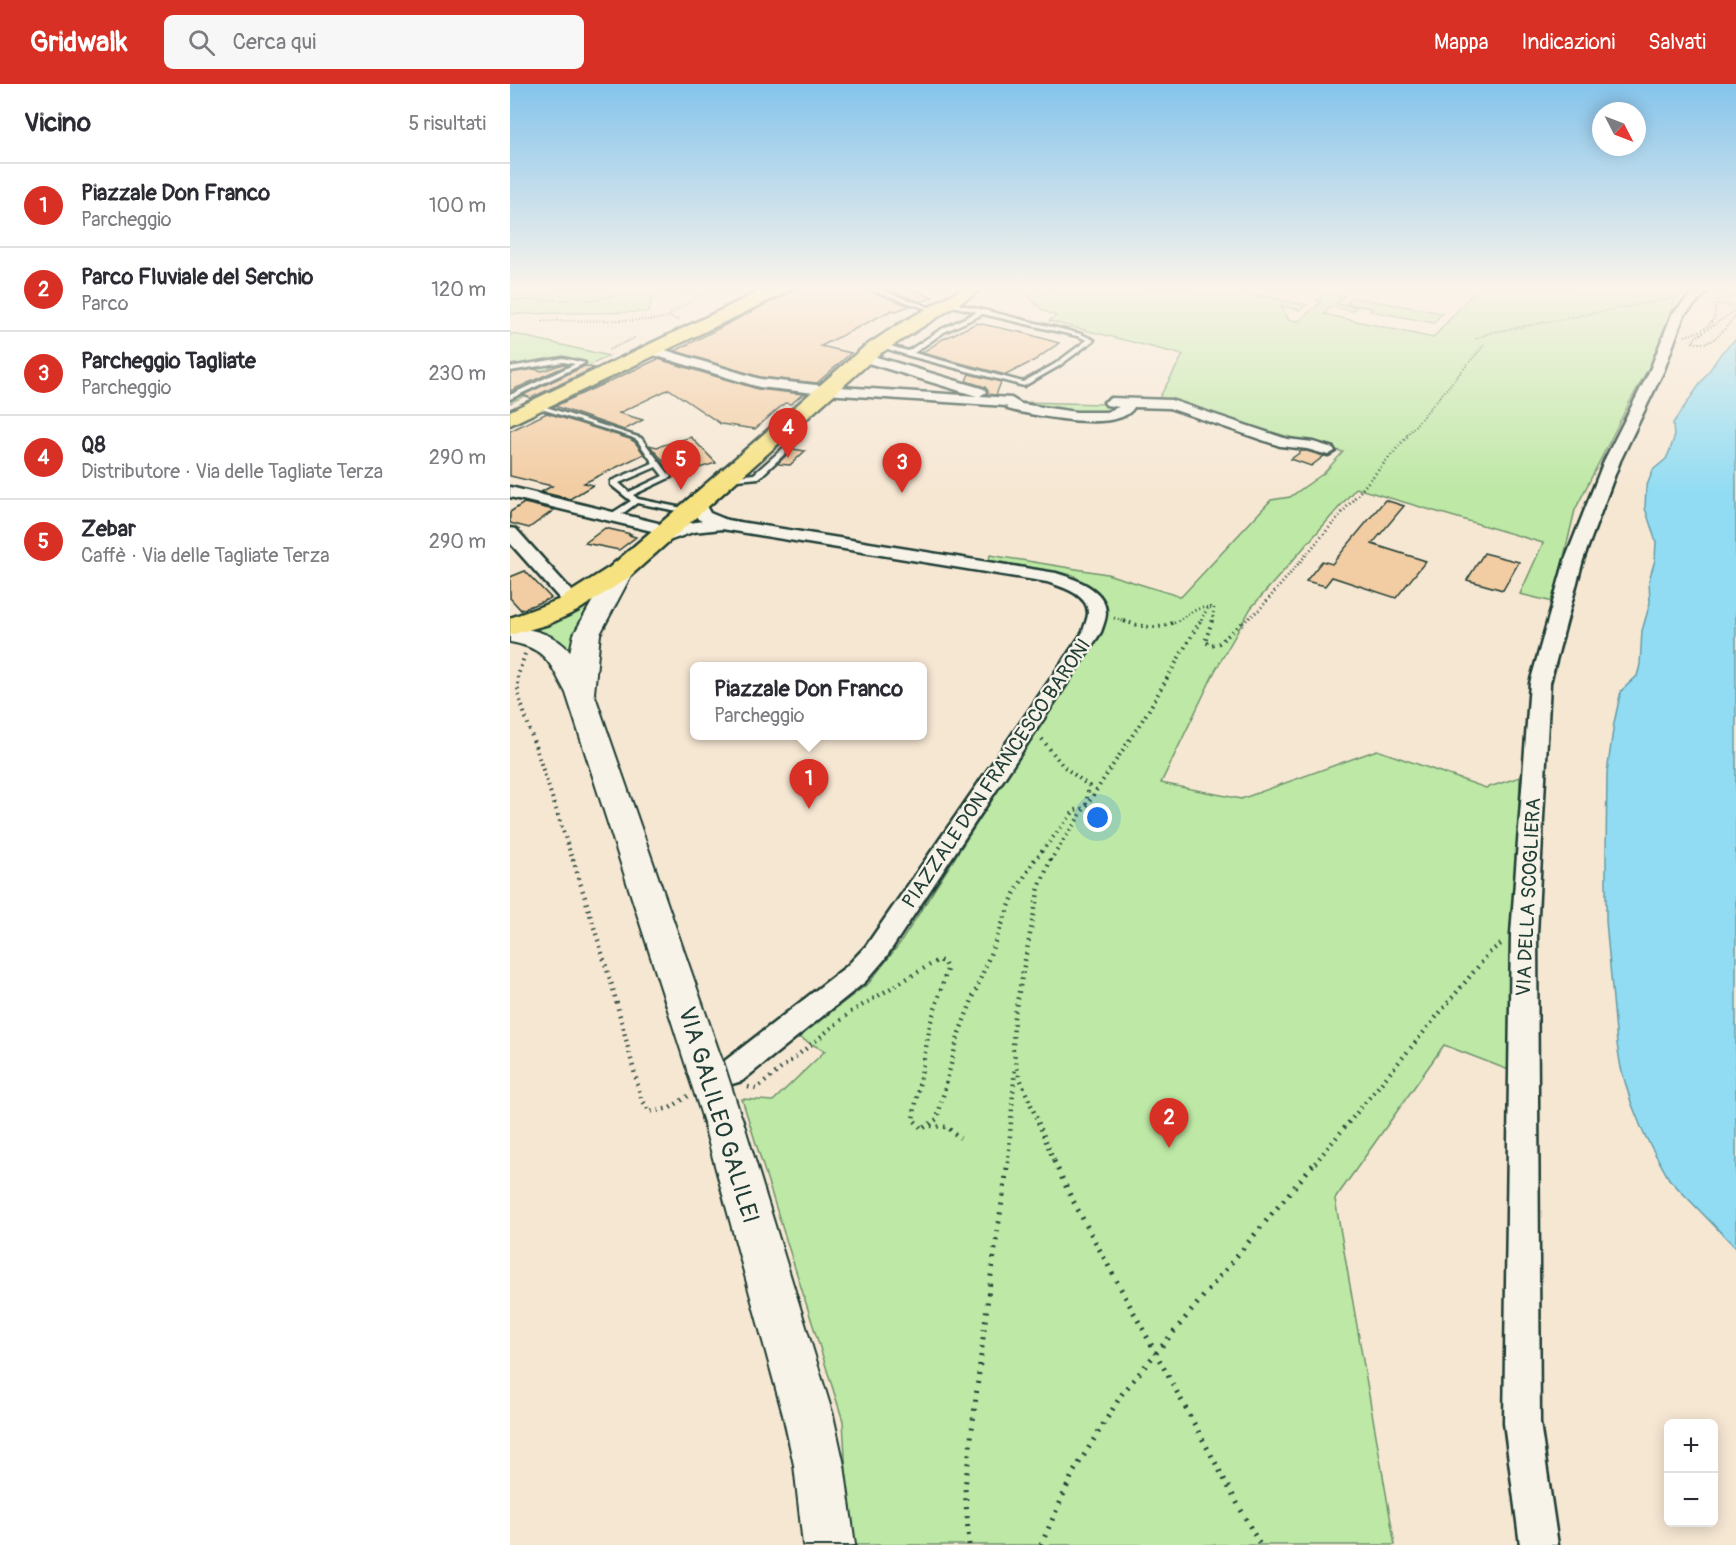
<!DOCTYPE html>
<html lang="it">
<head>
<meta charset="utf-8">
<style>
  :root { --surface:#fff; --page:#f7f7f7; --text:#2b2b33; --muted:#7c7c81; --line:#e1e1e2; --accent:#d93025 }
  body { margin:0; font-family:Pangolin,sans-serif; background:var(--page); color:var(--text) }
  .controls { position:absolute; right:18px; bottom:18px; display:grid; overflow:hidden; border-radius:9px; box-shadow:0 3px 15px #0003 }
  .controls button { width:54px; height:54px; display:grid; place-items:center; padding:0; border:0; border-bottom:2px solid var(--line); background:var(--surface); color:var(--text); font:30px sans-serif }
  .compass { position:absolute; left:1082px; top:18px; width:54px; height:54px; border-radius:50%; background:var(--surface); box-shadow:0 3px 15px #0003; rotate:132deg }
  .you { position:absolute; left:588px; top:734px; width:21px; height:21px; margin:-15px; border:4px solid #fff; border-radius:50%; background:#1a73e8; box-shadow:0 0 0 9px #1a73e833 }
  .badge { display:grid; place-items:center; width:39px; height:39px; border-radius:50%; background:var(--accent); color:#fff; font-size:20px; font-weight:700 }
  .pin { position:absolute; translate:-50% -50px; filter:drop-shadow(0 2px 3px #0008) }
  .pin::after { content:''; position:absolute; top:32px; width:21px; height:18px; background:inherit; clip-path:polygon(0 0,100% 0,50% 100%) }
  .popup { position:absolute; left:180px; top:578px; width:237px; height:78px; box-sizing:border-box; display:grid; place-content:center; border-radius:9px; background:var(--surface); filter:drop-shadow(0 2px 4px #0005); font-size:20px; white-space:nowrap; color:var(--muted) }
  .popup b { font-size:22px; color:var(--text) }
  .popup::after { content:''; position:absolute; left:50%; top:100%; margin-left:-12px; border:12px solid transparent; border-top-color:var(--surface) }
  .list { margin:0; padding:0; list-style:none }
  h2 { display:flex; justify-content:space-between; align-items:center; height:78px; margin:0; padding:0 24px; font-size:26px }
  h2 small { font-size:20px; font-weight:400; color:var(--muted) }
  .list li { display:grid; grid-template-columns:39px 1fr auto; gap:18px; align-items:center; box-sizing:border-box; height:84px; padding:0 24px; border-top:2px solid var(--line) }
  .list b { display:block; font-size:22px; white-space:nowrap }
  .list p { margin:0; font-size:20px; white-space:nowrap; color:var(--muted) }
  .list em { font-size:20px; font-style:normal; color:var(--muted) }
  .icon { flex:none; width:33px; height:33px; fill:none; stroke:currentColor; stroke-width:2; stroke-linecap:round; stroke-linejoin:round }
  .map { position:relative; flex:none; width:1226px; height:1461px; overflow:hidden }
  header { display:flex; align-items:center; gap:36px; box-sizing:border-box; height:84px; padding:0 30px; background:var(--accent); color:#fff }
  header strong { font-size:28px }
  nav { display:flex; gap:33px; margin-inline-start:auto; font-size:21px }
  .search { width:420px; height:54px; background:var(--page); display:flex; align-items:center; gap:15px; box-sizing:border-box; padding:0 21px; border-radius:9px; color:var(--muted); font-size:22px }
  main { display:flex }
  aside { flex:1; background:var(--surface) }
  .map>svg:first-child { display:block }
  .built { fill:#f5dfc4 }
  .green { fill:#bde8a5; stroke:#6e926c; stroke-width:1.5 }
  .water { fill:#92dcf3; stroke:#649ca7; stroke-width:1.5 }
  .building { fill:#f2cca2; stroke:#1f3d34; stroke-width:1.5 }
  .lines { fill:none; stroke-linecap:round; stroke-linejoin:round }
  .service-casing { stroke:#1f3d34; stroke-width:5 }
  .minor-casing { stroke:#1f3d34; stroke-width:5 }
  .secondary-casing { stroke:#1f3d34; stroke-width:4 }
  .primary-casing { stroke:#1f3d34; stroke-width:5 }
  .path-far4 { stroke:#1f3d34; stroke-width:2; stroke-dasharray:1 2; stroke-linecap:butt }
  .path-far3 { stroke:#1f3d34; stroke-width:3; stroke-dasharray:1 3; stroke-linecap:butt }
  .path-far2 { stroke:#1f3d34; stroke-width:4; stroke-dasharray:1.5 4.5; stroke-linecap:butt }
  .path-far1 { stroke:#1f3d34; stroke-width:4.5; stroke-dasharray:1.5 5; stroke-linecap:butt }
  .path { stroke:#1f3d34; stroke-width:5; stroke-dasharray:2 7; stroke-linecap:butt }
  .service { fill:#f7f3e8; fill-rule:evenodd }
  .minor { fill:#f7f3e8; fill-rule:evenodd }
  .secondary { fill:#f7f3e8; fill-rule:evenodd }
  .primary { fill:#f6e281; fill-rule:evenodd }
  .secondary-bridge-casing { stroke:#1f3d34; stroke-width:41; stroke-linecap:butt }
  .secondary-bridge { stroke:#f7f3e8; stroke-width:37 }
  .labels { text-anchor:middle; stroke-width:4.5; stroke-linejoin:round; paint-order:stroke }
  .street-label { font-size:20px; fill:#1f3d34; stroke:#f7f3e8 }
  .near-street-label { font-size:24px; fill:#1f3d34; stroke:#f7f3e8 }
</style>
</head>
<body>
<header>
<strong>Gridwalk</strong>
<div class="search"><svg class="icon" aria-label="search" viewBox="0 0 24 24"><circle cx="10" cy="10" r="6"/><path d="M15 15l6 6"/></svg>Cerca qui</div>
<nav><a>Mappa</a><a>Indicazioni</a><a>Salvati</a></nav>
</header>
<main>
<aside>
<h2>Vicino<small>5 risultati</small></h2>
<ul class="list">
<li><span class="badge">1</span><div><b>Piazzale Don Franco</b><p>Parcheggio</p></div><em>100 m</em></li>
<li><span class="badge">2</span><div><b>Parco Fluviale del Serchio</b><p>Parco</p></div><em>120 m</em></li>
<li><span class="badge">3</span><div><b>Parcheggio Tagliate</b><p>Parcheggio</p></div><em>230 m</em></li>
<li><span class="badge">4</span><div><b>Q8</b><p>Distributore · Via delle Tagliate Terza</p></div><em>290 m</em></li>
<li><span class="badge">5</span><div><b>Zebar</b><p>Caffè · Via delle Tagliate Terza</p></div><em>290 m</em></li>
</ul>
</aside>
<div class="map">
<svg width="1226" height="1461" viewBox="0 0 1226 1461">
  <rect width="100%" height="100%" fill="#f6e7d3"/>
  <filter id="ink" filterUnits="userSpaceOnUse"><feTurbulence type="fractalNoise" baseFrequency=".0167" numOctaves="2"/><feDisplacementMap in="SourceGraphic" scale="12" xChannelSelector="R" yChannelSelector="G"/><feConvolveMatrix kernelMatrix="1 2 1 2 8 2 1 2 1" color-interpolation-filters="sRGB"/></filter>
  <g filter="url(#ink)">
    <path class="built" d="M283,203H315L389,230L404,232L346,270L320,262L276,283L181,255Z"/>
    <path class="green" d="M0,203H146L138,228L0,230Z
      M521,203H710L796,221L790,226L771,222L779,236L789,237L811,218L806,216L816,208L834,212L826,220L846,223L842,227L821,223L814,230L923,254L969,203H1178L1164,217L1149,265L1119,319L1065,426L1043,518L1010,510L1033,459L846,404L741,524L705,587L651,699L731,715L867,666L976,704L1010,693L1001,987L934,961L825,1115L885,1461H340L333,1337L232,1015L263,1017L315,967L288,953L359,899L390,859L595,540L593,515L563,491L479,476L480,471L597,490L671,513L761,416L780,413L814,389L833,368L648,316L673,271L539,237L546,232C534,228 525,222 519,211Z
      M842,213L932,229L924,239L860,227L862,224L836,220Z
      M0,249L99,272L0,319Z
      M511,318L593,320L607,323V327L597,331L511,323L508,320Z
      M83,518L61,570L42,552L16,547L54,533Z"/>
    <path class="water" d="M1226,255V1164L1159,1095L1133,1048L1121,1018L1111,984L1107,960L1096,837V770L1097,689L1104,639L1111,607L1127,592L1130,581L1132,547L1140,519L1139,496L1145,476L1146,458L1135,424L1136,404L1143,386L1156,375L1160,366L1164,354L1163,339L1212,268Z"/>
    <path class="building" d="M289,203H350L400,222L386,227L382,226L311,262L341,269L307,299L250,293L165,267Z
      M368,203H397L423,213L411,218Z
      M467,239L514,249L549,259L525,276L496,291L412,269L433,255Z
      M148,275L248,305L293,310L281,320L275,319L245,345L211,340L159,305L109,329L133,336L114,346L45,322Z
      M53,280L58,281L0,307V289L24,285L32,287Z
      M75,282L84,284L21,314L13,311Z
      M459,290L491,298L486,311L477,310L478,307L475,303L456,297Z
      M37,329L120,355L125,358L134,370L74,399L83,401L60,415L31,408L42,402L0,392V347Z
      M181,353L206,379L166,391L139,361L147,363Z
      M283,365L295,367L280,381L267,380Z
      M792,367H797L814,372L801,382L781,375Z
      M875,416L894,422L862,460L916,477L886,514L822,493L815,502L796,497L812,477L822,480Z
      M14,419L44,426L19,444L0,439V428Z
      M95,444L121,450L119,451L126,453L109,466L75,459Z
      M974,469L1009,478L993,506L957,496Z
      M15,487L41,514L11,526L0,514V493Z"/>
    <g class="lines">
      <g class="service-casing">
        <path id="service" d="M352,203H361L428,226L423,227Z
          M436,217L571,250L584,256L549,282L514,302L396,271L366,261L369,259L398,267L430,246L467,228L434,220V218ZM473,230L567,252L577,256L545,280L513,298L404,269L434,248Z
          M53,274L75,279L0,315V311L65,280L53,278L0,287V283Z
          M27,320L131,354L161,393L123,411L128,415L182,426V430L127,419L105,435H99V431L121,417L101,401V397L143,379L127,356L121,353L25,323L24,322ZM146,383L153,392L119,408L109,399Z
          M265,349H269L285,360L249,394L216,397L215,395L219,393L244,390L278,360L265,351Z"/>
      </g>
      <g class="minor-casing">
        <path id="minor" d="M1189,203H1202L1174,231L1154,286L1110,377L1073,476L1040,599L1027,850L1030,1339L1048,1461H1010L994,1339L1001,850L1020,599L1055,476L1094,377L1140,286L1162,230Z
          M142,262L250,295L315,302L467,312L348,276L347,273L348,270L353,269L474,305L476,308L470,312L501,314L511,320L566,328H596L609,323L596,321L594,318L601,314L661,316L777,355L803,358L823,364L825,367L818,371L797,365L770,362L659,324L624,323C610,349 533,332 509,328L498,325L496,322L315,310L249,303L137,269L136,266L137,263Z
          M0,403L148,439L150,442L142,447L0,413Z
          M187,415L193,417L200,429L217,436L546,489C565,495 596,505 596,529C596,535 593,542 591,548L374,876L355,898L232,997L222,1000L212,997L208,988L212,979L337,882L356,862L573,548C574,542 578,535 578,529C578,510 552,503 537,498L212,445L183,448L153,459H141L139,455L141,451L174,440L192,437L188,435L179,420Z
          M0,444L6,445L70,516L73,520L70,524H58L0,459Z"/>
      </g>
      <g class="secondary-casing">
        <path id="secondary" d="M113,477L122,479L125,484L90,550L84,609L214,982L209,994L195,999L181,994L176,982L56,609C40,579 36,564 0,558V542C23,546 45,549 60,568L64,550L101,484L104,479Z
          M212,1015L226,1021L232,1034L323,1331L334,1381L345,1461H293L284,1381L273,1331L192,1034L198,1021Z"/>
      </g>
      <g class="primary-casing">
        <path id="primary" d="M259,203H281L279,207L0,341V327Z
          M455,203H475L368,271L118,494L67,527L39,540L0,551V534L48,516L100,483L354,263L386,242Z"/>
      </g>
      <path class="path-far4" d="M1211,207L1218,203
        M0,216H88L104,211L107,203
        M1205,216L1226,212
        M1226,226L1186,253L1183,258C1204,264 1213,245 1226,232
        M168,236L160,233V230L203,203
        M32,237L140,236L160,233
        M1175,252C1192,247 1207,242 1205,222L1208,220L1226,223
        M966,255L979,249L1163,214
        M99,266L126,253
        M897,351L975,260"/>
      <path class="path-far3" d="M604,534L619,539
        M664,539C678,531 687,521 704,524L702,539
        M689,539L699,522
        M733,539L750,525L899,350"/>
      <path class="path-far2" d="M614,537C632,543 649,547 666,537
        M702,537L695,558L701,561L709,559L735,537
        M15,570L8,591V610L63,777
        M532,655L553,682L579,702L576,720
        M524,777L565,726L575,724
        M540,777L637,629L690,537"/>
      <path class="path-far1" d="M63,775L103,905L131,1014L140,1028L160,1024L178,1012
        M541,775L529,803L504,934L503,965L509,992L545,1079
        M238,1003L246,1005L341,928L428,876L434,878L437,886L420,941L403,1035L412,1045L427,1035L449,949L504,810L525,775
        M421,1042L437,1043L450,1054
        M498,1079L505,982
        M805,1079L981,867L991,860"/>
      <path class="path" d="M544,1077L561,1113L750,1461
        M459,1461L455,1404L479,1205L498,1077
        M531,1461L563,1389L612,1310L806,1077"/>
      <use href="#service" class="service"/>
      <use href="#minor" class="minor"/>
      <use href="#secondary" class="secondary"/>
      <use href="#primary" class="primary"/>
      <g class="secondary-bridge-casing">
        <path id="secondary-bridge" d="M195,982L212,1034"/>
      </g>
      <use href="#secondary-bridge" class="secondary-bridge"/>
    </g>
  </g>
  <linearGradient id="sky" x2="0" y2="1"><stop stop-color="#85c4ec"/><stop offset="0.5" stop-color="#fbf4eb"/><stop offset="1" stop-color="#fbf4eb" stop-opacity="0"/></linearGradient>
  <rect width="1226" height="408" fill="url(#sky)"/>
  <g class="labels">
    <g class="street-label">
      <text transform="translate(486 689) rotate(-56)" y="7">PIAZZALE DON FRANCESCO BARONI</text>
      <text transform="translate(1018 813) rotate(-87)" y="7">VIA DELLA SCOGLIERA</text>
    </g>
    <g class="near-street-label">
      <text transform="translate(209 1031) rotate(73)" y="8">VIA GALILEO GALILEI</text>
    </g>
  </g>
</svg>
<div class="controls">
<button>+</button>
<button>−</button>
</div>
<svg class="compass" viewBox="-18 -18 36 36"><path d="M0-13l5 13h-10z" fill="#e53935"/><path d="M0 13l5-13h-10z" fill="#7c7c81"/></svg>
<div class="you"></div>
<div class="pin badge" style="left:299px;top:725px">1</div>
<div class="popup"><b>Piazzale Don Franco</b>Parcheggio</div>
<div class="pin badge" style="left:659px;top:1064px">2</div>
<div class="pin badge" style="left:392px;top:409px">3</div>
<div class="pin badge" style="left:278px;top:374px">4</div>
<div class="pin badge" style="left:171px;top:406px">5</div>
</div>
</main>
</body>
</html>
